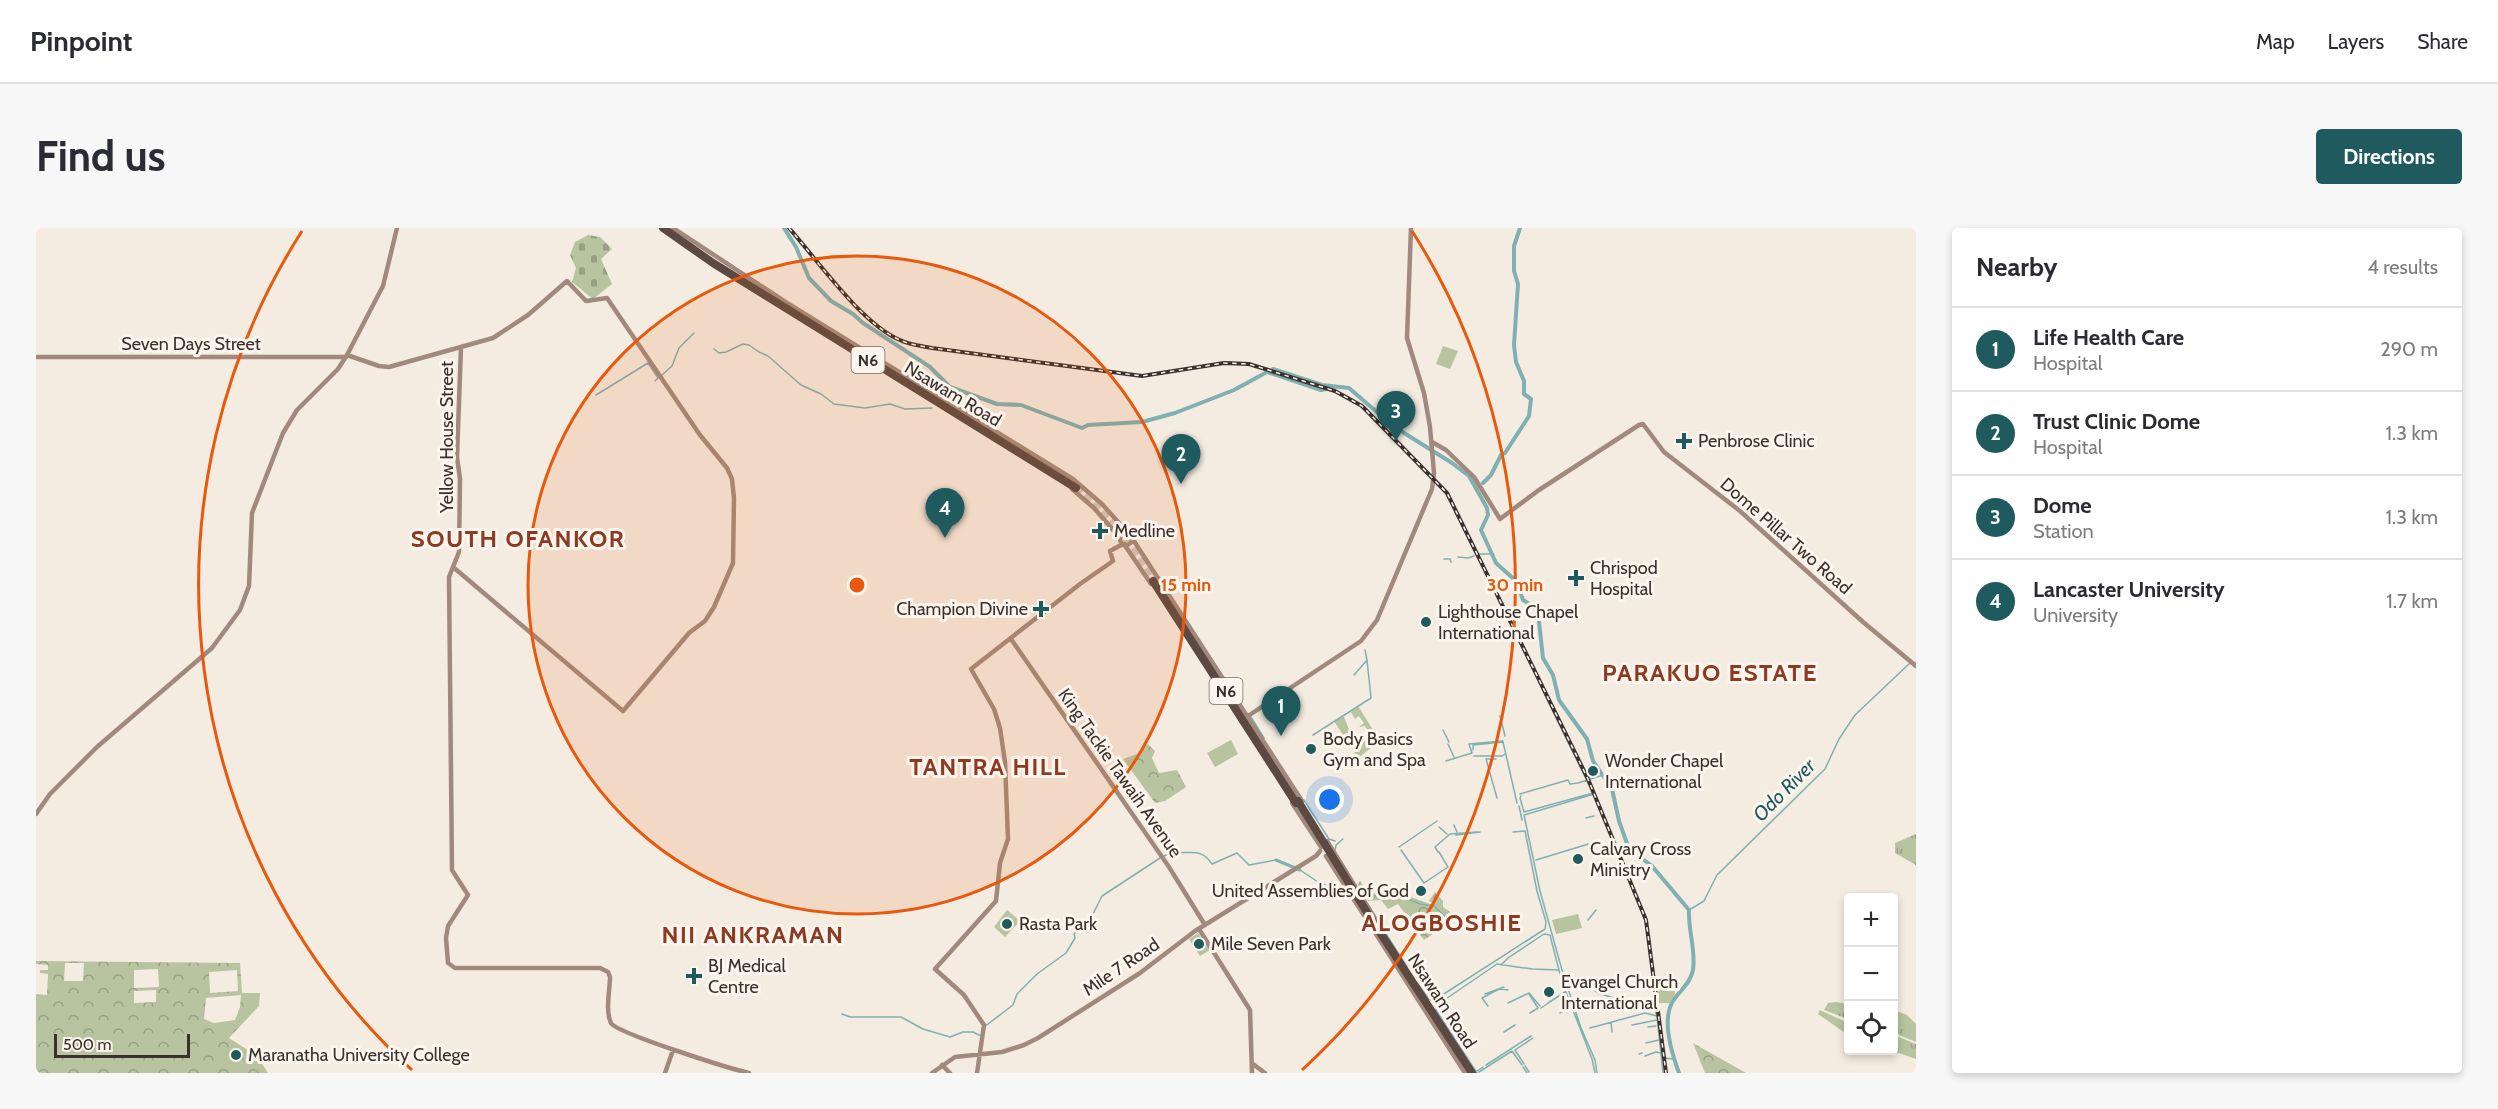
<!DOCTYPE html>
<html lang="en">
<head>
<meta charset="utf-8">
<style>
  :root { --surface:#fff; --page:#f7f7f7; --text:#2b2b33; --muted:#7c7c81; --line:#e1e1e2; --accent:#1f5a5e }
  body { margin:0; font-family:Cabin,sans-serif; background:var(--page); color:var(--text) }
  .controls { position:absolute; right:18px; bottom:18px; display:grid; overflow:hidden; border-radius:6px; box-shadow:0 3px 9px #0003 }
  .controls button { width:54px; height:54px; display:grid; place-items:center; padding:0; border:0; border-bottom:2px solid var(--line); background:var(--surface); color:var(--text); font:30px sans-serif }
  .scale { position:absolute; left:18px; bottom:15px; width:136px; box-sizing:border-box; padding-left:6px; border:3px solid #3b302b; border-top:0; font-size:16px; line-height:21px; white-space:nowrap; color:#3b302b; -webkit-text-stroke:4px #fbf5ee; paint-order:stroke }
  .you { position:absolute; left:1294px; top:572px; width:21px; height:21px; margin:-15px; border:4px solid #fff; border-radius:50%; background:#1a73e8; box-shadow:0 0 0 9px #1a73e833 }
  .badge { display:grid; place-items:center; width:39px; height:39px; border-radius:50%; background:var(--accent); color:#fff; font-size:20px; font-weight:700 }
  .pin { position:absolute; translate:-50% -50px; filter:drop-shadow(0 2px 3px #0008) }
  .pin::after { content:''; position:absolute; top:32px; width:21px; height:18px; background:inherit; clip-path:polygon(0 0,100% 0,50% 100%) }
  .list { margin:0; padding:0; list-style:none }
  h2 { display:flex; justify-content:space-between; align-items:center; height:78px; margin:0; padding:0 24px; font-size:26px }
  h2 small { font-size:20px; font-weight:400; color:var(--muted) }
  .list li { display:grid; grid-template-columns:39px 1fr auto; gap:18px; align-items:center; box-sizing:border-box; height:84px; padding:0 24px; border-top:2px solid var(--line) }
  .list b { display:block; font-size:22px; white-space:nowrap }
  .list p { margin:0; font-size:20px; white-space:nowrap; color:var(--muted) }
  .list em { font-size:20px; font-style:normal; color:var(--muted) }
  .icon { flex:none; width:33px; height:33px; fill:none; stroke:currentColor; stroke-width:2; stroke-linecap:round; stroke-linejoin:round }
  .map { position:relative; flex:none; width:1880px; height:845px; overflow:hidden; border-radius:6px }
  header { display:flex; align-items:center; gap:36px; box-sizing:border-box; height:84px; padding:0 30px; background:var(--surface); border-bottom:2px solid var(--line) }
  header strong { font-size:28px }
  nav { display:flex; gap:33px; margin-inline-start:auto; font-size:21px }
  .intro { display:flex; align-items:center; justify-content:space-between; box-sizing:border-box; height:144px; padding:0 36px }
  h1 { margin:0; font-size:42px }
  .button { padding:15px 27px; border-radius:6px; background:var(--accent); color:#fff; font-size:21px; font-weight:700 }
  main { display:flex; gap:36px; padding:0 36px }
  aside { flex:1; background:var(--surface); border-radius:6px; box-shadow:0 3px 9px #0003 }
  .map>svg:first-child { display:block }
  .grass { fill:url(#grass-tufts) }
  .forest { fill:url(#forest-crowns); fill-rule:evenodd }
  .cemetery { fill:url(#cemetery-stones) }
  .green { fill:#b8c4a0 }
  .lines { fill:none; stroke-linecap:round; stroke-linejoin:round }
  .stream { stroke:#7fb0b2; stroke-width:1.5 }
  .canal { stroke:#7fb0b2; stroke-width:3 }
  .river { stroke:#7fb0b2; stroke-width:4 }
  .highway-tunnel { stroke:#cfc6bd; stroke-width:8; stroke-dasharray:8 4; stroke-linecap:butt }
  .secondary { stroke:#a18a7d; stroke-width:4.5 }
  .highway { stroke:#5c4a42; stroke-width:8 }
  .rail-casing { stroke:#3b302b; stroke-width:4 }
  .rail { stroke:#fbf5ee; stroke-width:1.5; stroke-dasharray:4.5; stroke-linecap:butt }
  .highway-bridge { stroke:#5c4a42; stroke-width:8 }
  .ring { fill:none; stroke:#e8590c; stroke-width:3 }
  .poi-dot { fill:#1f5a5e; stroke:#fbf5ee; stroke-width:2 }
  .labels { text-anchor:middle; stroke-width:6; stroke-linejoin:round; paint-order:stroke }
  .shield { fill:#fbf5ee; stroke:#756b66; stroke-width:1.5 }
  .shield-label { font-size:16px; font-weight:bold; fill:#3b302b }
  .street-label { font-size:18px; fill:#3b302b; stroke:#fbf5ee }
  .poi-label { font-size:18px; fill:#3b302b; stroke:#fbf5ee; text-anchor:start }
  .water-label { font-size:20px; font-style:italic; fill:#1f5a5e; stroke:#fbf5ee }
  .district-label { font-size:24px; font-weight:bold; letter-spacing:1.5px; fill:#8c3b22; stroke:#fbf5ee }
  .centre { fill:#e8590c; stroke:#fbf5ee; stroke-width:3 }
  .ring-label { font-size:18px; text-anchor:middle; font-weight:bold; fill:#e8590c; stroke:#fbf5ee; stroke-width:6; stroke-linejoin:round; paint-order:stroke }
</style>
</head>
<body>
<header>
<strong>Pinpoint</strong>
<nav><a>Map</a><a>Layers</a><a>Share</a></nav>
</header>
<div class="intro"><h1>Find us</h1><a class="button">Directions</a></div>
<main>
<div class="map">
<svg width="1880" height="845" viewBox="0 0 1880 845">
  <defs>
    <pattern id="grass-tufts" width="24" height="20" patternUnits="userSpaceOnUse" patternTransform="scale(1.5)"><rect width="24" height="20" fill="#b8c4a0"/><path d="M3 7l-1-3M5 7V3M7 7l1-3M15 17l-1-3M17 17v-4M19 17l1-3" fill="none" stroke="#97a083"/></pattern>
    <pattern id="forest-crowns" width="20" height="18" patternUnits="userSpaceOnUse" patternTransform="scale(1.5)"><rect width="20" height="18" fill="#b8c4a0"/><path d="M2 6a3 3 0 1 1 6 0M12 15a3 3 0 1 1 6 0" fill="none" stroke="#97a083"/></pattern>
    <pattern id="cemetery-stones" width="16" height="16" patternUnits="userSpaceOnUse" patternTransform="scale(1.5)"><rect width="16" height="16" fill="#b8c4a0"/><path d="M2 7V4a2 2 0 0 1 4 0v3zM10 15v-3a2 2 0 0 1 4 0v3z" fill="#97a083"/></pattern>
  </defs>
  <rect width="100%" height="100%" fill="#f4ebe1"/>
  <path class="grass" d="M1322,478L1344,513L1322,530L1298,493L1308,489L1314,504L1318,502L1319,503L1315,506L1322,517L1336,509L1329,498L1323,499L1328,495L1323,488L1319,491L1315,484Z
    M1880,606V637L1859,625V615Z
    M1800,774L1812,776V791L1788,782L1792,775Z
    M1784,782L1812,795V807L1782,786Z
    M1858,782L1871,787L1880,796V814L1858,805Z
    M1858,807L1880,816V831L1857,823Z"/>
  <path class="forest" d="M1112,516L1119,523L1116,530L1123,545L1141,542L1150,559L1129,573L1119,575L1087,531L1104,525L1108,517Z
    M1324,653L1332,664L1343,666L1363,665L1394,676H1398L1393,673L1399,664L1407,673V679L1414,684L1415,694L1388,712L1362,676L1352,681L1345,672L1332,673L1322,657Z
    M0,733L204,735L206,765H224L223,778L193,810L221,828L232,845H0V766L11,767L12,746L4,745V742H12V737L0,736ZM29,735H48L47,753H28ZM122,741L123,759L98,760V742ZM201,742L202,763L174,765L173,744ZM120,762V774L98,775V763ZM205,767L204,779L199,792L178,795L168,791L170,770Z
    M1657,815L1710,845H1669Z"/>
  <path class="cemetery" d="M552,7L564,9L576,21L565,31L576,56L557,71L536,54L540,40L534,27L539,14Z"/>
  <path class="green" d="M1407,118L1422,123L1414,141L1400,136Z
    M1195,512L1202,526L1179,539L1171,525Z
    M971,682L984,693L969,709L958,699Z
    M1542,686L1546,700L1520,706L1516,692Z
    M1162,705L1174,722L1164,728L1153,711Z
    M1620,750H1638L1639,766L1634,775H1623Z"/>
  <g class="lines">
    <path class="stream" d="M678,121L683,125L690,124L707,116L713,117L723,124L732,128L765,157L785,166L798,176L829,180L854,176L869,181L896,180
      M626,147L636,138L643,120L658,105
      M1292,158V159
      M560,167L612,135L622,150L619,153
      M1419,284L1440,327
      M1443,326H1456
      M1422,329L1432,330L1438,328
      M1408,331H1414L1415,334
      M1318,447L1331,432L1329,422
      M1464,488L1469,508
      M1215,489L1228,510
      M1407,502L1413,514
      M1277,507L1335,470L1331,432
      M1412,516L1418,529
      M1437,522V517L1467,514L1481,575
      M1438,528H1466L1469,526
      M1460,531H1450L1461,570
      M1410,533L1436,525L1433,516L1467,513
      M1484,566L1532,552L1534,556L1542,555L1567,547
      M1485,568L1484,570L1488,584L1557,565L1503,455
      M1268,572L1293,611L1299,613
      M1483,578L1486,592
      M1550,590L1558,588
      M1418,597L1421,604
      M1403,599L1411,606
      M1420,607L1444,604
      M1363,619L1401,593
      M1299,622L1300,617L1307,611
      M1365,622L1388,655L1412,639L1403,624
      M1402,624L1399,619L1414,606L1441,604
      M1128,628L1138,623C1154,628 1164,618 1176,636L1201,625L1213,637L1240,632
      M1500,632L1559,614
      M1264,642L1282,654L1306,664
      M1331,667L1372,671L1384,676L1398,678L1413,692
      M1653,682L1668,673L1681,647L1789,541L1803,511L1819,487L1874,435
      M1552,692L1560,682
      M1342,693L1371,739
      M1465,737L1472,730L1508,706L1514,707L1526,754L1556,831L1559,845
      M1528,746L1540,755H1548L1562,765L1584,772L1591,777L1617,778L1621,788L1627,845
      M1602,752L1615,755
      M1382,756L1393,771L1397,773L1509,701L1510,694L1501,663L1489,603L1477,604
      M1449,766L1468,759
      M1493,766L1502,780L1494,785
      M1472,775L1493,765L1504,778
      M1512,775L1529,764
      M1452,778L1446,770L1463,761L1472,762
      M1505,780L1511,776
      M1524,785L1534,778
      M806,786L814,789H865L887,801L914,809L927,804H937L945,808
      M1575,794L1576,804
      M1596,797L1621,792
      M948,799L977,777L981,766L1001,746L1030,725L1039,710L1038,706L1057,686L1066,668L1124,630
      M1612,799L1620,798
      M1554,800L1609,785L1621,788
      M1468,804L1479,797
      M1610,815L1623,812
      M1603,826L1606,825
      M1609,828L1620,824L1624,825
      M1629,830L1637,831
      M1488,836L1479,822L1497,810
      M1450,837L1495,808
      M1489,838L1493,844
      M1487,839L1491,845
      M1441,843L1447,839
      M1443,844L1476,823L1486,837
      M1441,845L1400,782L1401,777L1461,736L1496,741L1523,742
      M1561,845L1559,832L1545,800L1526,742L1504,663L1488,587L1558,566L1568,593"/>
    <path class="canal" d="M1240,632L1264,642"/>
    <path class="river" d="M748,0L760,19L773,50L795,73L817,86L827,95L894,139L914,159L961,176L985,177L1046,200L1052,197L1106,194L1139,185L1198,162L1231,144L1285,162L1290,161
      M1237,141L1286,157L1313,160L1357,198L1416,235L1433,248L1451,280L1452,287L1445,302L1460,335L1480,353L1487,372L1498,379L1502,385L1507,430L1517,447L1523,472L1551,511L1557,533L1576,561L1583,593L1593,621L1616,638L1653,682C1652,703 1660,721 1657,742C1654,756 1644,762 1637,773C1625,792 1636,826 1643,845
      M1447,255L1455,247L1465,227L1469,225L1493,188L1495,171L1488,166V153L1480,134L1478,117L1482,56L1478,43V18L1484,0"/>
    <path class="highway-tunnel" d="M1041,258L1080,296L1119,352"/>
    <path class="secondary" d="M637,0L751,75L1037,251L1066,276L1092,305
      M425,119L421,229L424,251L423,324L413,349L416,642L432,667L412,698L410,710L412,735L419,740H564L572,744L574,749C574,762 569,783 575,795C580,805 695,841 713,845
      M311,127L343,138L353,139L457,110L492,87L531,53L550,73L571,70L664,207L691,240L696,251L698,270L697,335L678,379L669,393L653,405L587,483L417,339
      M0,129H310
      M1396,214L1410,222L1438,249L1464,291L1503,262L1603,197L1607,196L1628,224L1704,283L1827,394L1880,438
      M1036,261L1058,280L1084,310
      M1084 311a6 6 0 1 1 12 0a6 6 0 1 1-12 0Z
      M1096,310L1266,573
      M1088,316L1115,356
      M975,411L1133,639L1169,697
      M1212,488L1325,413L1341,392L1396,261L1398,245L1394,199L1388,165L1371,110L1375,0
      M1256,575L1285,619
      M0,586L14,566L61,519L176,420L204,382L213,358L216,285L247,205L261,182L302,141L311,127L347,58L361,0
      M1291,613L1340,692
      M1290,628L1429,845
      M1163,701L1214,782L1216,845
      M1217,836L1229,845
      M906,837L914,845
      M629,845L637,822
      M896,845L919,829L966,824L988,817L1002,810L1104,745L1159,703L1280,628L1284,623
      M941,845L948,797L928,767L899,741L960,673L964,635L972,611L969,534L964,500L958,481L935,441L1044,356L1077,333L1074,323L1087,316"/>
    <path class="highway" d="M627,0L677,35L1040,260
      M1117,353L1260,575
      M1332,686L1436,845"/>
    <g class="rail-casing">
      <path id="rail" d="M753,0C782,33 826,96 864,112C874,117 886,118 896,120L1106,148L1188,135L1213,136L1299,163L1326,178L1411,265L1552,551L1610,692L1630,845"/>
    </g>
    <use href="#rail" class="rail"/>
    <path class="highway-bridge" d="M1262,573L1332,686"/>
  </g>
  <circle cx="821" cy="357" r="329" fill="#e8590c" fill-opacity=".12"/>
  <g class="ring">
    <circle cx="821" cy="357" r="329"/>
    <path d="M376 842A658 658 0 0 1 266 3M1376 3A658 658 0 0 1 1266 842"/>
  </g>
  <g class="poi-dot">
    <path d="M1645 204h6v6h6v6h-6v6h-6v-6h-6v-6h6z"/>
    <path d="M1061 294h6v6h6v6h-6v6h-6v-6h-6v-6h6z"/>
    <path d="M1537 341h6v6h6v6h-6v6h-6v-6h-6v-6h6z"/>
    <path d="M1002 372h6v6h6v6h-6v6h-6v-6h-6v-6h6z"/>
    <circle cx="1390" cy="394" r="6"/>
    <circle cx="1275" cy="521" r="6"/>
    <circle cx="1557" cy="543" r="6"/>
    <circle cx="1542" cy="631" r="6"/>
    <circle cx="1385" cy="663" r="6"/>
    <circle cx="971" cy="696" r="6"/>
    <circle cx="1163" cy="716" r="6"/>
    <path d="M655 739h6v6h6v6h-6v6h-6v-6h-6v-6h6z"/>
    <circle cx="1513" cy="764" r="6"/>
    <circle cx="200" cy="827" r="6"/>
  </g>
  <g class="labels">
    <g class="shield">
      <rect x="815.5" y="119" width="33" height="26" rx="4.5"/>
      <rect x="1173.5" y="450" width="33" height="26" rx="4.5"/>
    </g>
    <g class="shield-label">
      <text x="832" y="138">N6</text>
      <text x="1190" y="469">N6</text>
    </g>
    <g class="street-label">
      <text x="155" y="122">Seven Days Street</text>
      <text transform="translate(917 166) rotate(31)" y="6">Nsawam Road</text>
      <text transform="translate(411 209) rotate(-90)" y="6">Yellow House Street</text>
      <text transform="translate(1750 308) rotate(41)" y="6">Dome Pillar Two Road</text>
      <text transform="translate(1084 545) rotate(55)" y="6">King Tackie Tawaih Avenue</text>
      <text transform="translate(1085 739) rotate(-34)" y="6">Mile 7 Road</text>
      <text transform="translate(1406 773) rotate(57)" y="6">Nsawam Road</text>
    </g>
    <g class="poi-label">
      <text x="1662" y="219">Penbrose Clinic</text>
      <text x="1078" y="309">Medline</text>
      <text x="1554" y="346">Chrispod<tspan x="1554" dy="21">Hospital</tspan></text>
      <text x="992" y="387" text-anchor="end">Champion Divine</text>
      <text x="1402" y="390">Lighthouse Chapel<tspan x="1402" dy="21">International</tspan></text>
      <text x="1287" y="517">Body Basics<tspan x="1287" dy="21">Gym and Spa</tspan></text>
      <text x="1569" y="539">Wonder Chapel<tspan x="1569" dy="21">International</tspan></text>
      <text x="1554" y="627">Calvary Cross<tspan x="1554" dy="21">Ministry</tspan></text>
      <text x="1373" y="669" text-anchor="end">United Assemblies of God</text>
      <text x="983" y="702">Rasta Park</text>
      <text x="1175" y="722">Mile Seven Park</text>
      <text x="672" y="744">BJ Medical<tspan x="672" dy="21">Centre</tspan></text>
      <text x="1525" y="760">Evangel Church<tspan x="1525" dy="21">International</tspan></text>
      <text x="212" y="833">Maranatha University College</text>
    </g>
    <g class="water-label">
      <text transform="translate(1748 562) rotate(-45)" y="7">Odo River</text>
    </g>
    <g class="district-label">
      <text x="482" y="319">SOUTH OFANKOR</text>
      <text x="1674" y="453">PARAKUO ESTATE</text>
      <text x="952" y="547">TANTRA HILL</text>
      <text x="1406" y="703">ALOGBOSHIE</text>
      <text x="717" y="715">NII ANKRAMAN</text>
    </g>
  </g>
  <circle cx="821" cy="357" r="9" class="centre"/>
  <g class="ring-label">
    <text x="1150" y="363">15 min</text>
    <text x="1479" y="363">30 min</text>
  </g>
</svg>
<div class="controls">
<button>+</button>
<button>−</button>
<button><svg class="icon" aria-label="locate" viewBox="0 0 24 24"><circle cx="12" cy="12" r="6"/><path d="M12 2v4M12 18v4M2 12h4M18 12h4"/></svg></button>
</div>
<div class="scale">500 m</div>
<div class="you"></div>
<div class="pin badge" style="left:1245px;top:508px">1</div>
<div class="pin badge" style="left:1145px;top:256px">2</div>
<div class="pin badge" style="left:1360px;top:213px">3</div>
<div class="pin badge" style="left:909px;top:310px">4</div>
</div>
<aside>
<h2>Nearby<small>4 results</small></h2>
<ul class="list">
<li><span class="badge">1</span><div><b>Life Health Care</b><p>Hospital</p></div><em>290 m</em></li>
<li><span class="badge">2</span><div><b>Trust Clinic Dome</b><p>Hospital</p></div><em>1.3 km</em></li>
<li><span class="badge">3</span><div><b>Dome</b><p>Station</p></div><em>1.3 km</em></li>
<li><span class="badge">4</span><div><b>Lancaster University</b><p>University</p></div><em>1.7 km</em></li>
</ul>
</aside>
</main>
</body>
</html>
